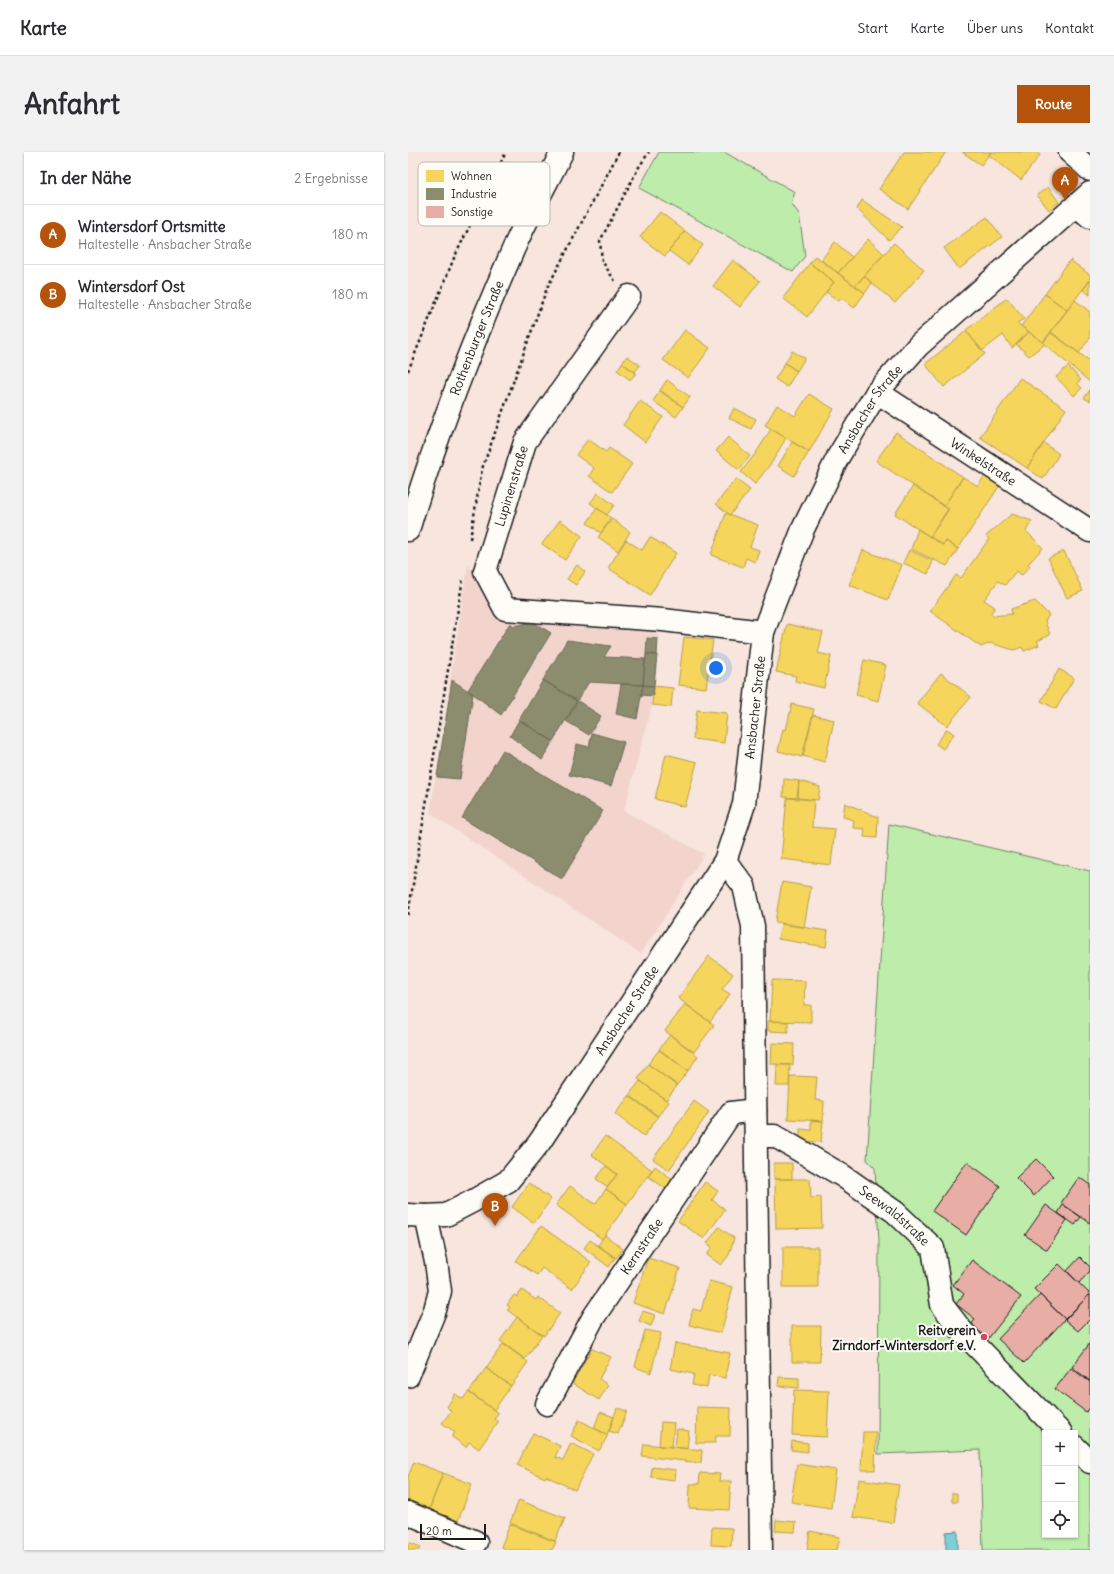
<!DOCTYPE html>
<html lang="de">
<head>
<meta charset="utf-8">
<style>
  :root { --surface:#fff; --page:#f2f2f3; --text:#2b2b33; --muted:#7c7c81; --line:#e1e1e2; --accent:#b45309 }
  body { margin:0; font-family:Delius,sans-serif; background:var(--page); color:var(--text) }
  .controls { position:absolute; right:12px; bottom:12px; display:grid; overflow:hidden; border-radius:0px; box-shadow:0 1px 3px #0004 }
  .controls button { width:36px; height:36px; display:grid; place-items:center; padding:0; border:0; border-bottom:1px solid var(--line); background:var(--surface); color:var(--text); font:20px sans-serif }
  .scale { position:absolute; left:12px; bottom:10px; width:66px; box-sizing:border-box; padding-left:4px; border:2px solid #1c1c1c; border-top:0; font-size:11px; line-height:14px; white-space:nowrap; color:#1c1c1c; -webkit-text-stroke:3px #fdfcf7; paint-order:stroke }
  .you { position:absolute; left:308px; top:516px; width:14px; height:14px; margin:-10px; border:3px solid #fff; border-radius:50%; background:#1a73e8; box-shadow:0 0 0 6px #1a73e833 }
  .badge { display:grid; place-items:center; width:26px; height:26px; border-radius:50%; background:var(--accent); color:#fff; font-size:13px; font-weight:700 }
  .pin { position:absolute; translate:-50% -33px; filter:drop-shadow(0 1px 2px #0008) }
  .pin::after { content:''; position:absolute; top:21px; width:14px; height:12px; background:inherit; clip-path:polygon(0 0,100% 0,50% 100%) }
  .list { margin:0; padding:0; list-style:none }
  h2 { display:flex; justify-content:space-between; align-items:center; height:52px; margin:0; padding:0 16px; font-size:17px }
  h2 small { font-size:13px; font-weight:400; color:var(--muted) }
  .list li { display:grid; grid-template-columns:26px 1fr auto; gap:12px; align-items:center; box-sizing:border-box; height:60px; padding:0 16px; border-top:1px solid var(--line) }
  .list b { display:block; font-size:15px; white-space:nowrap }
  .list p { margin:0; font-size:13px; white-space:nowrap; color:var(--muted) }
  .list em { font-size:13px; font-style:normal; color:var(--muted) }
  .icon { flex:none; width:22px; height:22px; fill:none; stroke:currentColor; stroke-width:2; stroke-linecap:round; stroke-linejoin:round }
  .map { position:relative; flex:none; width:682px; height:1398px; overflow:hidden; border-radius:0px }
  header { display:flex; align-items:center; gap:24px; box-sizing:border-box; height:56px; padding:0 20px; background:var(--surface); border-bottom:1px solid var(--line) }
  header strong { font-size:19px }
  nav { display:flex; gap:22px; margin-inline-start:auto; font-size:14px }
  .intro { display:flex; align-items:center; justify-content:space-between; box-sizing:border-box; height:96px; padding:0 24px }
  h1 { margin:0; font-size:28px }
  .button { padding:10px 18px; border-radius:0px; background:var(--accent); color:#fff; font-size:14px; font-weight:700 }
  main { display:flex; gap:24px; padding:0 24px }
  aside { flex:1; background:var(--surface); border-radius:0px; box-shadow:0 1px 3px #0004 }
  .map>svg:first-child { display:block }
  .built { fill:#f2d4cd }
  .green { fill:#beecab; stroke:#6d8464; fill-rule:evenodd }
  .water { fill:#7ecfd7; stroke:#57878c }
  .homes { fill:#f6d55c; stroke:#b59e49 }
  .industry { fill:#8c8c6e; stroke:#6a6a55 }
  .building { fill:#e8aea5; stroke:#1c1c1c }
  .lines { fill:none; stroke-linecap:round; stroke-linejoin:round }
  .minor-casing { stroke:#1c1c1c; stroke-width:25 }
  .major-casing { stroke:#1c1c1c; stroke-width:25 }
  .path { stroke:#1c1c1c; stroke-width:2.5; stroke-dasharray:3 3; stroke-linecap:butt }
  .minor { stroke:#fdfcf7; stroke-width:22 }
  .major { stroke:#fdfcf7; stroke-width:22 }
  .poi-dot { fill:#d1495b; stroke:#fdfcf7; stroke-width:1.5 }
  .labels { text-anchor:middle; stroke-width:4; stroke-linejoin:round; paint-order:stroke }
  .street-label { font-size:13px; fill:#1c1c1c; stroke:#fdfcf7 }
  .poi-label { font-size:13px; font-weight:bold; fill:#1c1c1c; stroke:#fdfcf7; text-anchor:end }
  .key { fill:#fdfcf7; stroke:#bab9b5; stroke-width:1 }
  .key-label { font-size:11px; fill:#1c1c1c }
</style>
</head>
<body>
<header>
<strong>Karte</strong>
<nav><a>Start</a><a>Karte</a><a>Über uns</a><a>Kontakt</a></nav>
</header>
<div class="intro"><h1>Anfahrt</h1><a class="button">Route</a></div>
<main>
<aside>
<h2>In der Nähe<small>2 Ergebnisse</small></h2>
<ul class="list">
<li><span class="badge">A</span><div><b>Wintersdorf Ortsmitte</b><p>Haltestelle · Ansbacher Straße</p></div><em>180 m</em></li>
<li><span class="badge">B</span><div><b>Wintersdorf Ost</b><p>Haltestelle · Ansbacher Straße</p></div><em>180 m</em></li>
</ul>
</aside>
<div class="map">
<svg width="682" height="1398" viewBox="0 0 682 1398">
  <rect width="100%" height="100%" fill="#f7e5de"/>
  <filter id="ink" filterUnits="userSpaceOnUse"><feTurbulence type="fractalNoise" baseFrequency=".025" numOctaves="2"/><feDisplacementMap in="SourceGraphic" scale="8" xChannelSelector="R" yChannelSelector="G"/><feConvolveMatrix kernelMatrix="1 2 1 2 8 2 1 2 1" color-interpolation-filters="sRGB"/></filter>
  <g filter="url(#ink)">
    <path class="built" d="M60,412L90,468L251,475L244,552L216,659L296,702L233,802L22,661Z"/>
    <path class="green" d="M251,0H316L387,40L383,51L391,62L397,104L385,120L231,36Z
      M481,672L682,719V1398H575L572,1298L470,1302L471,1089L467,1016L459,1008ZM637,1281H667V1383H637Z"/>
    <path class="water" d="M550,1379V1398H538V1380Z"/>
    <path class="homes" d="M496,0H538L500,57L471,37Z
      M554,0H583L573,13Z
      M584,0H628L632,3L613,28L581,3Z
      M640,35L651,50L641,58L629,43Z
      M454,48L494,75L481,88L449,57Z
      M252,60L277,79L257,104L232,85Z
      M579,65L594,85L551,117L536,96Z
      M277,79L295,93L280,113L261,99Z
      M460,87L476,102L447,134L430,121Z
      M427,90L444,105L430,121L413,108Z
      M486,91L516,118L487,151L456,124Z
      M407,104L457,141L446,156L434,146L431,149L418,140L426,130L402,111Z
      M325,108L352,129L332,155L305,134Z
      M662,108L682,123V128L659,158L637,142Z
      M402,111L426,130L399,165L375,146Z
      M456,124L464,131L457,141L447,134Z
      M682,128V143L675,138Z
      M637,142L659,158L635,190L613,174Z
      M599,146L616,167L609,171L621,180L604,196L595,183L574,199L558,178Z
      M667,148L682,160V186L671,201L643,180Z
      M277,178L302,196L280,226L255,208Z
      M558,179L577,202L536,235L517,212Z
      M621,180L637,192L621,204L608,192Z
      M643,181L682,209V230L635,191Z
      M384,199L397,206L389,219L377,211Z
      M219,204L232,213L227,220L214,211Z
      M214,211L228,221L222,228L209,218Z
      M377,211L389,219L379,235L367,227Z
      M660,214L673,228L669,231L674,236L666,244L648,225Z
      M612,226L658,257L619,316L572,285Z
      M259,228L282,245L275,255L252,238Z
      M682,238V249L676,246Z
      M252,239L275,255L268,265L245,249Z
      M401,242L426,257L401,300L357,273L369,253L387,264Z
      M232,249L255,265L237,290L215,273Z
      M326,256L348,267L343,277L321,266Z
      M363,277L378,286L364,310L347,332L333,320L348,301Z
      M488,280L555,325L536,354L468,309Z
      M320,285L342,304L331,318L308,299Z
      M180,287L198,300L201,296L224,312L204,340L181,324L186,316L168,303Z
      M384,290L401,300L386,324L370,314Z
      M636,291L651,302L635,327L619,316Z
      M577,323L592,333L550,397L538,389L535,393L522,385L541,357L536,354L555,325L570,334Z
      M328,327L342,338L322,363L308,352Z
      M505,334L540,357L522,385L487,362Z
      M190,341L206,353L199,363L182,351Z
      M189,356L203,366L193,381L179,371Z
      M318,361L350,373L342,395L351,398L347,410L338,406L335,415L303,403Z
      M604,362L624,369L618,379L635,396L620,412L622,414L614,423L608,419L597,433L590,429L576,448L587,455L583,461L585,464L604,462L603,457L627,449L641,463L637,469L642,483L629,489L631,493L616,499L614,495L606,498L582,491L573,495L522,459L548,423L553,426L581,387L578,384Z
      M204,367L222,380L210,399L190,385Z
      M152,368L174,384L157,408L134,392Z
      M510,377L535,393L538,389L550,397L539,414L503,397Z
      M242,385L268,401L242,443L200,416L218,388L234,398Z
      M455,398L494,413L480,448L441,433Z
      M501,398L525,409L520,422L495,411Z
      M656,399L675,439L659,446L640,406Z
      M169,413L177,420L168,433L159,427Z
      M379,472L415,480L410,501L423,504L416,536L387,529L388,524L368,520Z
      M276,485L305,488L298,536L270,533Z
      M456,508L478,513L470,549L448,543Z
      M651,517L666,526L648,557L633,549Z
      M533,521L563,545L539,574L509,551Z
      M246,534L265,536L263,555L244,553Z
      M384,552L406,557L394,605L370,599L375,577L378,578Z
      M289,558L319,561L316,591L285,587Z
      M405,563L426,568L417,610L395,604Z
      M539,577L546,582L535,597L528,592Z
      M258,602L289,610L277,655L247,647Z
      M376,627L391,629L389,646L375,645Z
      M391,629L412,635L410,648L390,646Z
      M379,646L406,648L404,675L427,677L423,713L373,707Z
      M437,651L470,665L469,686L456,685L457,677L445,676L446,668L435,665Z
      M374,730L403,735L396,775L367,770Z
      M373,772L420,779L418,795L370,787Z
      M301,804L325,822L314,837L322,842L302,870L270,846Z
      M364,828L397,829L396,853H403V870L362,869Z
      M277,852L306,873L286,900L257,879Z
      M360,869L380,870V880L360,879Z
      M262,883L290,904L280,919L251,897Z
      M364,891L386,892L385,913L363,912Z
      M251,898L280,919L269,933L240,912Z
      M240,912L269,934L258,948L230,927Z
      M369,913H382L381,934H368Z
      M382,924L409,925L407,948L416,949L415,969L380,967Z
      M232,929L261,950L250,964L221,943Z
      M221,944L250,965L236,984L207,962Z
      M286,949L301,960L261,1018L245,1007Z
      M403,968L415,969L413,990L392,989V977L403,978Z
      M197,984L244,1018L219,1052L198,1037L209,1022L184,1003Z
      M366,1011H384V1027H366Z
      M198,1014L209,1022L200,1035L188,1027Z
      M247,1014L265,1028L258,1037L240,1024Z
      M367,1027H402L403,1046L413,1045L414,1076L368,1077Z
      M297,1030L310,1039L304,1048L317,1057L296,1087L270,1069Z
      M121,1031L143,1047L126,1071L104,1055Z
      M162,1034L187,1052L198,1037L219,1052L194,1087L148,1053Z
      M133,1074L183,1110L164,1137L134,1116L129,1123L108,1109Z
      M311,1075L326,1086L321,1103L313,1113L299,1103L304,1095L299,1091Z
      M197,1083L215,1097L208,1106L190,1093Z
      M182,1088L207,1106L201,1115L176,1096Z
      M375,1095H410V1135H375Z
      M240,1106L272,1116L257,1162L225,1151Z
      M301,1129L325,1135L313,1181L281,1173L285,1157L293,1159Z
      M114,1138L128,1148L130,1145L152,1161L136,1184L99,1158L102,1155L99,1153L106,1143L109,1145Z
      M235,1159L247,1163L243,1174L231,1169Z
      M109,1165L134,1183L117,1207L92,1189Z
      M384,1174H413L412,1210H384Z
      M237,1178L253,1181L243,1221L227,1215Z
      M267,1191L322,1201L317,1226L301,1223L299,1236L284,1233L286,1222L262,1217Z
      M95,1192L120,1210L103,1234L78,1216Z
      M184,1197L203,1205L191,1227L200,1233L191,1248L164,1231Z
      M78,1216L103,1234L86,1258L61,1240Z
      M371,1225L391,1226V1236L370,1234Z
      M386,1238L421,1239L419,1285L384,1283Z
      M60,1240L90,1261L86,1267L90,1270L71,1297L61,1290L58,1295L44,1285L47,1280L34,1271L43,1259L39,1255L47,1242L55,1247Z
      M289,1255L323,1256L322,1284H308L307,1291H288Z
      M209,1256L219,1259L210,1282L201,1279Z
      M192,1260L206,1265L199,1283L186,1276Z
      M171,1268L200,1283L191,1299L163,1284Z
      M253,1270L266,1271L264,1295L251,1294Z
      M269,1277L281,1279L279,1297L267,1295Z
      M455,1280H468L467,1318H453Z
      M125,1281L152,1294L147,1305L155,1308L163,1291L185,1302L167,1338L138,1324L137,1326L109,1313Z
      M384,1289L400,1291V1300L383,1298Z
      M236,1292L294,1298L293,1311L234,1304Z
      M6,1310L35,1321L21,1358L0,1350V1325Z
      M389,1312L428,1318L423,1356L383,1350Z
      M244,1315L268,1318L267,1328L243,1325Z
      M35,1321L64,1332L50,1369L21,1358Z
      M292,1321L312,1322L311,1329H323L321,1358L281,1356L282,1332H291Z
      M451,1327L491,1333L485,1371L445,1365Z
      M544,1341H549V1350H544Z
      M111,1348L157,1366L147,1389L102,1371Z
      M368,1368L388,1370L387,1380L367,1379Z
      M102,1372L148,1390L144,1398H101L93,1395Z
      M304,1375L324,1376L323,1394L303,1393Z
      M402,1379L432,1385L429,1398H399Z
      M0,1390L13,1395L11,1398H0Z"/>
    <path class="industry" d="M125,470L143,481L93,563L60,538L102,471L106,474Z
      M239,486L250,487L249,503L238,502Z
      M159,488L203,494L196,505L237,507L235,533L181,530L169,549L135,528Z
      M238,502L249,503L246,534L235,533Z
      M44,528L65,542L52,627L29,625Z
      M135,528L169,549L145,589L111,568Z
      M213,532L235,533L229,567L208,562Z
      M235,533L246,534L245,544L233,543Z
      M170,549L193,564L181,583L158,569Z
      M111,568L145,589L134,608L102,584Z
      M184,581L216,590L203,634L161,623L169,592L181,595Z
      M95,598L195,659L154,727L54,666Z"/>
    <path class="building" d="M628,1007L645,1024L626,1044L608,1026Z
      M559,1010L592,1034L558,1083L524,1059Z
      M671,1025L682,1033V1071L653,1051Z
      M638,1053L659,1068L639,1098L617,1083Z
      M655,1053L673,1065L667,1073L650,1061Z
      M672,1105L682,1115V1119L671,1131L659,1119Z
      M564,1108L613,1145L579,1188L562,1175L567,1167L548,1152L556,1142L545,1133Z
      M651,1112L682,1142L657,1167L626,1137Z
      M682,1142V1167L670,1179L657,1168Z
      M632,1143L657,1167L616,1211L590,1187Z
      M682,1191V1229L664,1215Z
      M663,1216L682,1230V1256L678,1260L647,1237Z"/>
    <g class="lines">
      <g class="minor-casing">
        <g id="minor">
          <path d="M662,0L682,18"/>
          <path d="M668,53L682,65"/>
          <path d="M221,144L117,290L77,419L97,457L255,468L355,480"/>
          <path id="s1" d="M469,240L682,379"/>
          <path d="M317,709L336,734L345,774L353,1398"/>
          <path id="s2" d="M348,984H367L435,1024L487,1060L525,1096L534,1153L554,1179L653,1281"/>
          <path id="s3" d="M0,1063L18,1064L38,1063L65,1049L100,1029L131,991L317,709L336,652L355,480L395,377L430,305L469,240L510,194L682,41"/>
          <path d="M0,1224L27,1158L32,1139L28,1110L18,1064"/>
          <path id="s4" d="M139,1252L185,1166L323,961L347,958"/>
          <path d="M667,1295L682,1310"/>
          <path d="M0,1361L68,1390"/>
        </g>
      </g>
      <g class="major-casing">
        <g id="major">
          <path id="s5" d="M0,378C30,279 67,183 109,89C123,59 139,30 154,0"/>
        </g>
      </g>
      <path class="path" d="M207,129L194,109L192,89L231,15L241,0
        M0,219L46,106L98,0
        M62,387L74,317L139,136L211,0
        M0,763L55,426"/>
      <use href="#minor" class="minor"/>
      <use href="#major" class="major"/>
    </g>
  </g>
  <circle class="poi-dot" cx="576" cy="1185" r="4"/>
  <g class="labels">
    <g class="street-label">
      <text dy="5" stroke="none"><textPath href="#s5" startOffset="204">Rothenburger Straße</textPath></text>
      <text dy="5" stroke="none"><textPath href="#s3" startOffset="977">Ansbacher Straße</textPath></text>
      <text dy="5" stroke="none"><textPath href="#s1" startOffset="127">Winkelstraße</textPath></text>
      <text transform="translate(103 334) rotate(-73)" y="5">Lupinenstraße</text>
      <text dy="5" stroke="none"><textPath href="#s3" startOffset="653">Ansbacher Straße</textPath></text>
      <text dy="5" stroke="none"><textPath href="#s3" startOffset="317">Ansbacher Straße</textPath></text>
      <text dy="5" stroke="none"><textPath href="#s2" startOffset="163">Seewaldstraße</textPath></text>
      <text dy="5" stroke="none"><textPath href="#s4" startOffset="184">Kernstraße</textPath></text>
    </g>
    <g class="poi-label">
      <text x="568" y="1183">Reitverein<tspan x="568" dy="15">Zirndorf-Wintersdorf e.V.</tspan></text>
    </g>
  </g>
  <rect x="10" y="10" width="132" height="64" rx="6" class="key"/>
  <rect x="18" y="18" width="18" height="12" fill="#f6d55c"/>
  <rect x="18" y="36" width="18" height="12" fill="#8c8c6e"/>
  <rect x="18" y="54" width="18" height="12" fill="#e8aea5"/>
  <g class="key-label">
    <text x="43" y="28">Wohnen</text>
    <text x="43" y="46">Industrie</text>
    <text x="43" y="64">Sonstige</text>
  </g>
</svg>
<div class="controls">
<button>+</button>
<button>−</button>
<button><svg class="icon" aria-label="locate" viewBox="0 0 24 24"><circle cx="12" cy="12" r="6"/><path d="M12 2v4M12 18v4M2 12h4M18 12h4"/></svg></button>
</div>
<div class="scale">20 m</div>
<div class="you"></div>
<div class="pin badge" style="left:657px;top:48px">A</div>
<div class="pin badge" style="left:87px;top:1074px">B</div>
</div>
</main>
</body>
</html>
